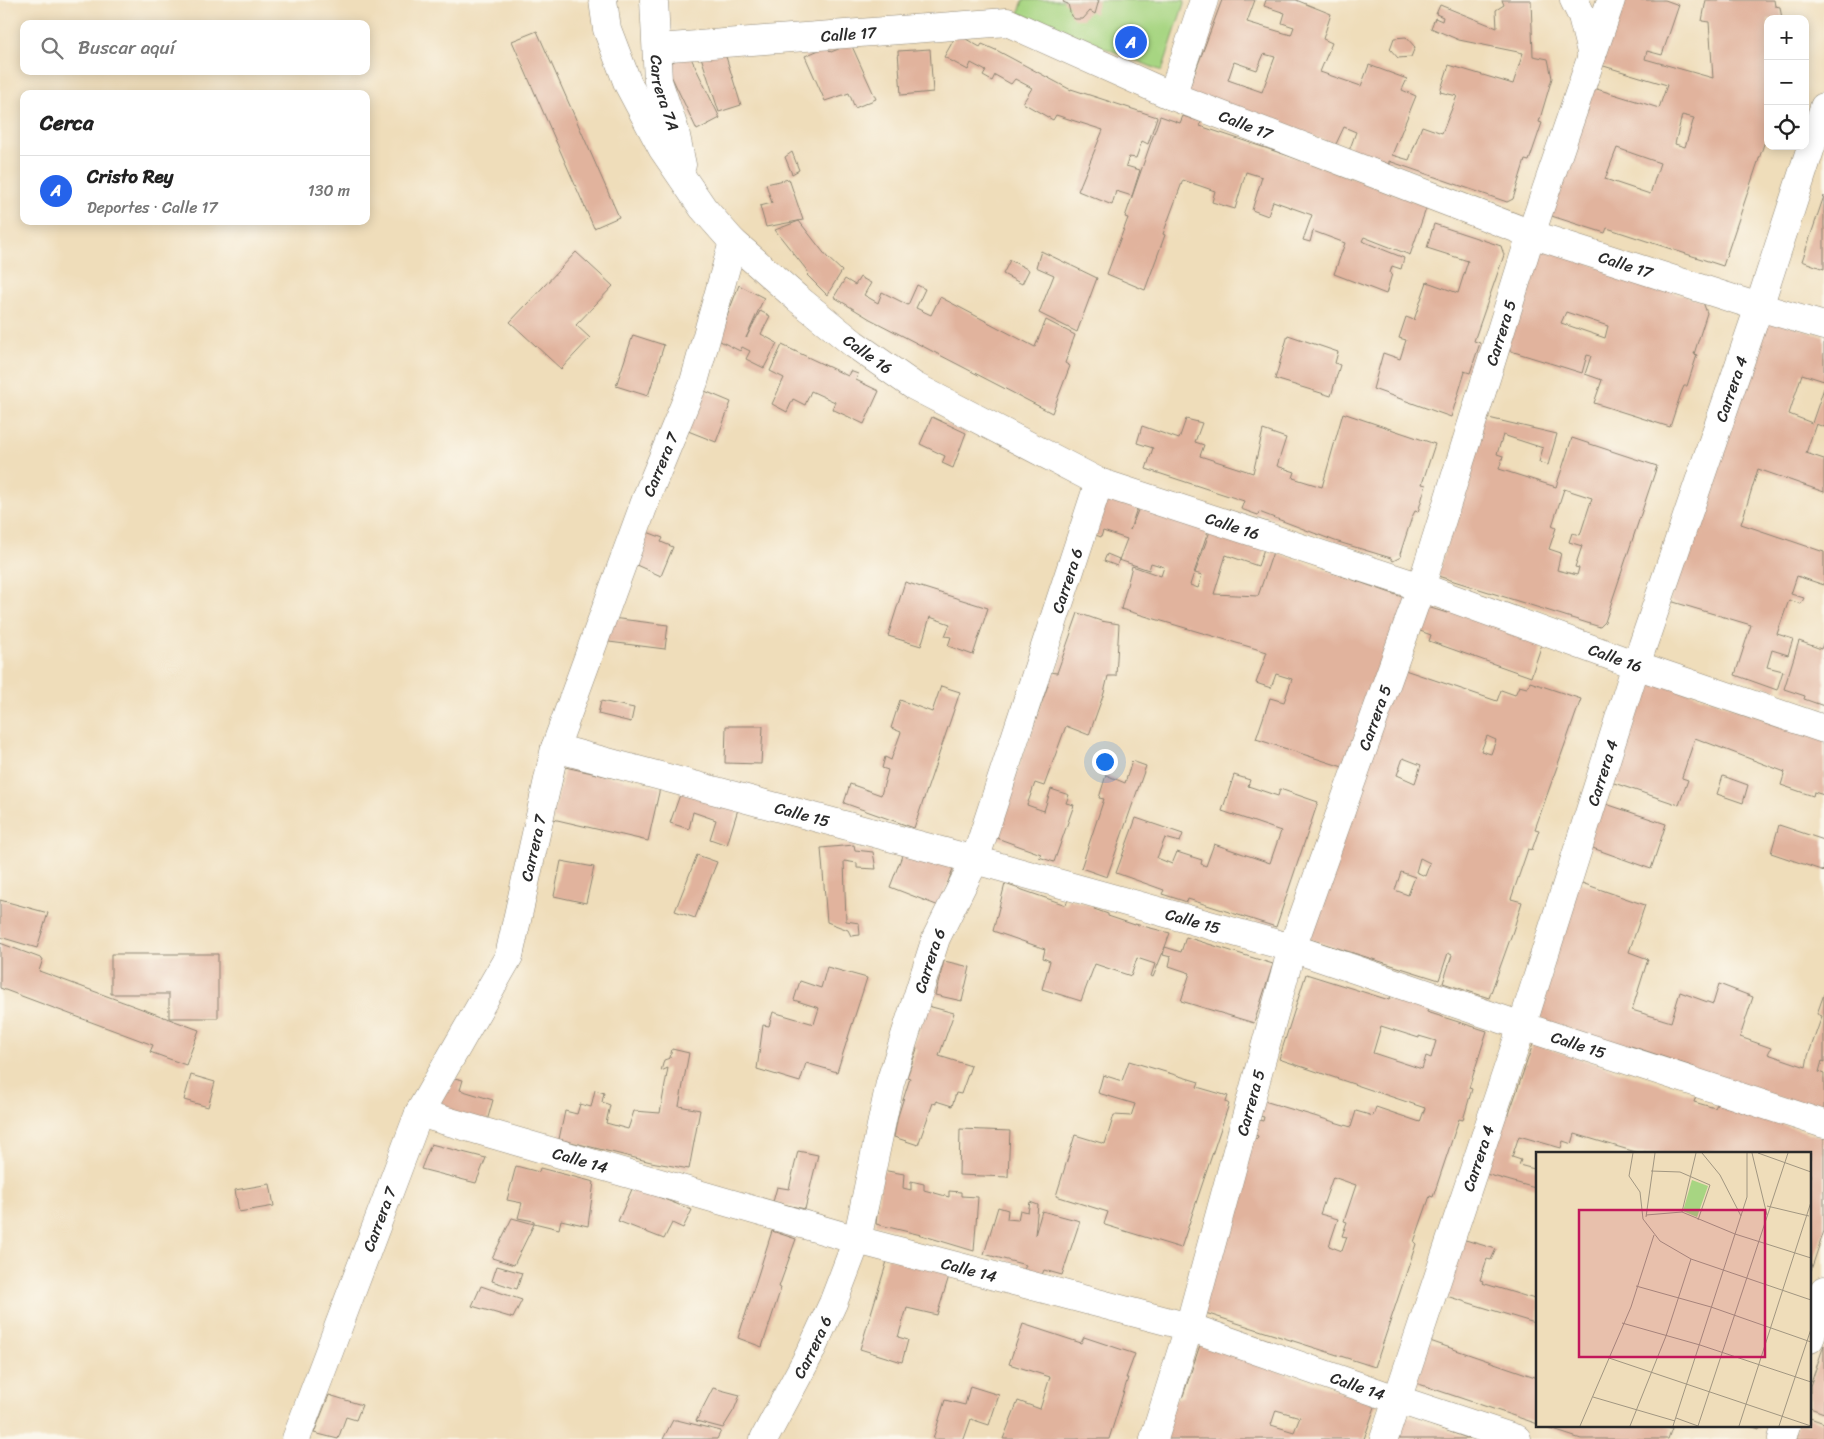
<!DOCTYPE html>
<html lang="es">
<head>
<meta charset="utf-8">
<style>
  :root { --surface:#fff; --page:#f2f2f2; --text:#222; --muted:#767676; --line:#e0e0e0; --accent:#2563eb }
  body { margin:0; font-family:Sriracha,sans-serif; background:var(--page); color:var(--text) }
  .controls { position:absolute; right:15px; top:15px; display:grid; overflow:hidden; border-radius:10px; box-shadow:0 2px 12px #0003 }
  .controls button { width:45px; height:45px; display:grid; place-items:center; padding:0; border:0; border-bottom:1px solid var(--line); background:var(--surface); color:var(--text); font:25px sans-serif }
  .you { position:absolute; left:1104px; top:761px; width:18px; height:18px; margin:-12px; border:4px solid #fff; border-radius:50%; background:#1a73e8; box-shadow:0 0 0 8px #1a73e833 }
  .badge { display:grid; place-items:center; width:32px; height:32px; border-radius:50%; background:var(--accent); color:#fff; font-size:16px; font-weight:700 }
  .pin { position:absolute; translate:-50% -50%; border:2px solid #fff; box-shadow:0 1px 5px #0006 }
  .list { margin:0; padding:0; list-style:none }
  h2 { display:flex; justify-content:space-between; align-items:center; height:65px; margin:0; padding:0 20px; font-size:21px }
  h2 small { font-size:16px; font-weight:400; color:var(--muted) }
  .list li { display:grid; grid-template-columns:32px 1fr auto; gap:15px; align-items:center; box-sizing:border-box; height:70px; padding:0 20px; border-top:1px solid var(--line) }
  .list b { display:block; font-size:19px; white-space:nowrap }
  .list p { margin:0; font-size:16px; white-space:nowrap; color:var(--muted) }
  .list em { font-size:16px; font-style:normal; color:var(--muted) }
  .icon { flex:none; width:28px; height:28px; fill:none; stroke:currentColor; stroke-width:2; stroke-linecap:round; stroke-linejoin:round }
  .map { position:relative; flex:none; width:1824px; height:1439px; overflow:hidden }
  .search { position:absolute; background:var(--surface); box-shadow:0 2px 12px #0003; left:20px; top:20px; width:350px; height:55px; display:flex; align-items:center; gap:12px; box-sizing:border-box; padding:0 18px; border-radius:10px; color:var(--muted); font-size:19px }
  .panel { position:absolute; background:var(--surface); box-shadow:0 2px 12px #0003; left:20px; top:90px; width:350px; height:135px; border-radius:10px }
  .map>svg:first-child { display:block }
  .green { fill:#a7d582; stroke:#698056 }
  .building { fill:#e1b39d; fill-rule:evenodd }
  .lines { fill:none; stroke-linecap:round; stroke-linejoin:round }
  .minor-casing { stroke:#8d8472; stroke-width:29 }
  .minor { stroke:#fff; stroke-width:28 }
  .labels { text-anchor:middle; stroke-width:4; stroke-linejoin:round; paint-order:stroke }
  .street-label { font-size:16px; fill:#2b2b2b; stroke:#fbf7ec }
  .inset-road { fill:none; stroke:#a19681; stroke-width:1 }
  .view { fill:#c2185b; fill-opacity:0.15; stroke:#c2185b; stroke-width:2.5 }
  .inset-edge { fill:none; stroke:#2b2b2b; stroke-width:2.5 }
</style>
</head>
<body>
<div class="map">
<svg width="1824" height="1439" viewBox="0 0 1824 1439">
  <rect width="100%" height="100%" fill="#fbf7ec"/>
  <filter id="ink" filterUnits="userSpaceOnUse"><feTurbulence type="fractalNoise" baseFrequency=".02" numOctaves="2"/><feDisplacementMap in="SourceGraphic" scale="10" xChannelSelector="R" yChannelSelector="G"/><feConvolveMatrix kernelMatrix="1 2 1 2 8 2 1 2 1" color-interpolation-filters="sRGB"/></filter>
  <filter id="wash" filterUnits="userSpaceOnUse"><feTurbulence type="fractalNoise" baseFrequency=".0096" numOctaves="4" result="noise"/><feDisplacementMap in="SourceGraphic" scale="20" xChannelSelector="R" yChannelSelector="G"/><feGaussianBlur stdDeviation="1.12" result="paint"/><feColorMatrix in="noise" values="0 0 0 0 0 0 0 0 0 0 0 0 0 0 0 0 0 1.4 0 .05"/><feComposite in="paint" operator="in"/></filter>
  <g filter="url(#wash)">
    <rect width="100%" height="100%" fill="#efddba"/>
    <path class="green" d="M1023,0H1185L1162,71L1019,13Z"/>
    <g id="blocks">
      <path class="building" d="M1064,0H1099L1095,14L1090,11L1083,19H1075L1071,16L1068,4L1063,2Z
        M1222,0H1255L1247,22L1291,35L1294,27L1282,23L1285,13L1264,6L1266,0H1296L1331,14L1323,39L1332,43L1320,72L1361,86L1369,65L1407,79L1402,90L1416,96L1392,155L1409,160L1422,126L1442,133L1457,96L1440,92L1449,65L1513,84L1523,53L1459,40L1431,28L1435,18L1442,21L1443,17L1436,14L1440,5L1497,28L1496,10L1504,5L1502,0H1531L1533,56L1548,59L1552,78L1539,122L1542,123L1529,161L1525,160L1513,199L1507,202L1389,161V164L1349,151L1356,132L1344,127L1336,144L1187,94ZM1264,54L1275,57L1262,92L1228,80L1234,62L1257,70Z
        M1615,0H1665L1679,5L1662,55L1647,51L1645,59L1713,78L1709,22L1702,21L1706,0H1774L1775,6L1780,7L1782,19H1768V128L1765,141L1723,266L1607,228L1605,233L1542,213L1590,87L1659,108L1667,85L1597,64ZM1682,115L1694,118L1685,147L1675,144ZM1617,148L1660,163L1650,194L1605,179Z
        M537,31L619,217L594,228L512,41Z
        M957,34L980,47L982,44L998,51L1071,90V89L1157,117L1148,144L1142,141L1136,158L1129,157L1126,166L1140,170L1132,196L1116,191L1112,205L1078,191L1103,130L1056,115L1053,120L1023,103L1032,88L1015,79L1011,84L995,75L992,81L983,76L986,71L971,63L968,70L944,57Z
        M1406,37L1415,47L1411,57L1398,58L1390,49L1394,38Z
        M851,44L876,99L855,108L849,93L825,101L805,56L826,47L831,52Z
        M723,47L741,105L719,112L700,54Z
        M930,49L933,92L901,95L898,51Z
        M689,54L720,118L697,130L666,65Z
        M1160,116L1180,123L1183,116L1201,122L1200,126L1328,169L1427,206L1410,255L1364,237L1362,241L1404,258L1401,269L1392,266L1390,273L1392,274L1386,294L1334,274L1345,243L1313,231L1310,242L1303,240L1312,215L1273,201L1268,216L1252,210L1262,177L1246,172L1235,209L1212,202L1215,191L1183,180L1163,234L1165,235L1145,290L1107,274L1128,218L1125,217Z
        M792,152L799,170L792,174L785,157Z
        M789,179L803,220L766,227L760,206L772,203L766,184Z
        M1824,196V269L1802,261Z
        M799,221L827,257L842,271L827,295L807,275L809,273L775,230Z
        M1434,224L1501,246L1504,255L1474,341L1480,343L1470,373L1464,371L1465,372L1451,417L1373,389L1383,353L1400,359L1406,340L1399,338L1406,317L1414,320L1427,282L1458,293L1468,261L1427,248Z
        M1535,245L1703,302L1707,313L1694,354L1697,355L1687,386H1684L1681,393L1670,427L1594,403L1602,380L1585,374L1591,356L1587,355L1582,373L1501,348ZM1566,312L1608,326L1605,338L1561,323Z
        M1041,251L1097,278L1077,332L1039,313L1054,275L1036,267Z
        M576,252L613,286L576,325L590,338L561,369L510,322Z
        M1010,260L1029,270L1022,284L1003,274Z
        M860,277L871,283L864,295L878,303L882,292L908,305L917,285L925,289L916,308L931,315L940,297L1035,347L1046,320L1075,335L1065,363L1070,366L1052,413L870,319L834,297L845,279L855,285Z
        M739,285L764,298L746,338L760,311L770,316L761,334L777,343L764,368L746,359L750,351L742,347L740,351L718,340Z
        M1771,319L1824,337V381L1802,374L1789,414L1812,423L1824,388V427L1816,424L1806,453L1824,459V492L1758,469L1741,524L1824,552V585L1797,576L1791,594L1804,598L1801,604L1789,600L1777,634L1793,639L1788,655L1772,650L1767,667L1783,671L1777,690L1735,675L1751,625L1670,601L1762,323Z
        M633,335L664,345L648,396L616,386Z
        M1288,335L1338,352L1335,363L1340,365L1331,396L1275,379Z
        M782,345L848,376L850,371L858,374L856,380L879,391L864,424L832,409L835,402L811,391L805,405L793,399L787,412L772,404L784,378L770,371Z
        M700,389L731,402L716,442L683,429Z
        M1343,413L1435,444L1422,484L1426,485L1418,512L1415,511L1412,517L1400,554L1401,557L1393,561L1391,558L1335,541L1259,512L1258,515L1241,509L1244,501L1146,469L1153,448L1137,443L1142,426L1179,439L1186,419L1202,423L1195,442L1204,445L1200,456L1253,473L1263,430L1286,438L1277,466L1295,472L1293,478L1322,487Z
        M1480,416L1557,434L1548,465L1539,462L1543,448L1503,435L1497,454L1503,456L1499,469L1556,487L1572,438L1657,466L1605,622L1600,627L1438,576ZM1564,489L1592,498L1580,535L1572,533L1569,542L1582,546L1575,567L1579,568L1577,575L1557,570L1561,553L1549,549L1556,528L1552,526Z
        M932,417L966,433L953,468L942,463L945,456L920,444Z
        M1099,494L1137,508L1130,530L1139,508L1208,531L1190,585L1198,588L1202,575L1195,573L1210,531L1264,549L1258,566L1226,555L1214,594L1258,596L1273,552L1408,599L1352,770L1256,739L1270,698L1284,702L1292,679L1276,674L1271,688L1256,683L1267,652L1121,609L1132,566L1161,576L1164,567L1151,563L1149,570L1119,560L1127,539L1103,531L1101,537L1093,534Z
        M647,532L663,538L661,542L673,547L661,576L634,564Z
        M1107,554L1119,559L1117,566L1104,561Z
        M905,582L988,608L973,655L948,646L951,637L945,636L950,624L930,617L921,646L888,636Z
        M1424,606L1447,613L1448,609L1542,644L1531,677L1429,641L1431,635L1412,628Z
        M1078,613L1101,621L1119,624L1116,676H1108L1104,693L1089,735L1066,726L1044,786L1035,783L1027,805L1044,811L1051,789L1069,795L1066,803L1074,805L1054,862L1039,857L1041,854L994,837L1048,685L1044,684L1048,672L1057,673Z
        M604,617L668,625L665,649L601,641Z
        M1799,641L1821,649L1824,641V706L1804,699L1805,696L1784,689Z
        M1396,667L1497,701L1501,690L1515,695L1519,686L1527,688L1530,682L1581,699L1535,829L1539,830L1532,850L1528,849L1511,899L1522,902L1513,931L1489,998L1443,983L1452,955L1448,953L1439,980L1309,939ZM1487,736L1496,740L1491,754L1481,751ZM1403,758L1421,765L1415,783L1397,775ZM1420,858L1430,863L1425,876L1416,872ZM1401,872L1415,877L1408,895L1395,890Z
        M1641,676L1824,739V795L1814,792L1813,796L1781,785L1785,772L1695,738L1682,777V778L1688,780L1679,805L1608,781Z
        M941,686L960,692L914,828L844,803L850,784L881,795L888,770L882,768L885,757L891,760L901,732L891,728L900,700L932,712Z
        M601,701L634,708L631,722L598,714Z
        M726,726H763L761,764L725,763Z
        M1132,761L1146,766L1107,877L1081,868L1104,799L1099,798L1106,775L1125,783Z
        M565,767L660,788L648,841L553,819Z
        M1234,775L1250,780L1248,786L1278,796L1280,789L1318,802L1276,927L1188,899L1187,902L1162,894L1164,890L1116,873L1136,818L1183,834L1180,842L1165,838L1157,858L1172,864L1177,852L1202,860L1201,864L1206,866L1214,844L1270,863L1281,831L1222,811Z
        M1723,776L1748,785L1743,803L1717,794Z
        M682,789L739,806L727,845L710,839L716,820L693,812L689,829L670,823Z
        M1600,802L1666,824L1651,869L1587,846Z
        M1779,825L1824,840V871L1771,853Z
        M854,845L855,850L873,852L876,869L857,868V863L844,861L846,921L859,923L860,935L851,936L848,930L827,922L821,848Z
        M905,848L954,866L939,906L890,887Z
        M697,855L717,862L695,918L675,911Z
        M561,861L594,867L586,903L554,896Z
        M1576,881L1645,905L1629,952L1648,959L1632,1010L1671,1022L1680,992L1713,1004L1719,984L1753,997L1740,1037L1771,1048L1768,1054L1806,1067L1808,1056L1822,1016L1817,1014L1824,994V1062L1822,1061L1819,1072L1824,1074V1112L1693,1070L1694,1067L1628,1045L1627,1049L1539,1018Z
        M1005,884L1066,905L1068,899L1095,907L1094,909L1108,914V916L1135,925V924L1170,933L1165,947L1181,952L1186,937L1273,964L1254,1023L1181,1001L1190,973L1169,966L1171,957L1163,955L1165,947L1153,977L1151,976L1155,964L1137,958L1131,976L1095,964L1081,1001L1042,989L1050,961L1043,958L1045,949L993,931Z
        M0,900L48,913L37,948L0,937Z
        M0,943L43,959L39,971L199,1030L186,1065L150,1052L153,1045L0,988Z
        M111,954H218V1018H169V994H111Z
        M944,961L970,967L962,1001L935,995Z
        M827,967L867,978L837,1072L806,1063L800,1082L757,1069L763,1025L769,1026L773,1012L814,1024L819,1008L794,1000L800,981L821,988Z
        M1306,974L1389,1000L1391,996L1428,1008L1427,1012L1487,1031L1469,1088L1472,1089L1463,1120L1459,1119L1433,1197L1430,1196L1414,1242L1416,1244L1375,1367L1196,1310L1254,1138L1257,1139L1258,1136L1255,1135L1259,1120L1263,1121L1264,1117L1259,1116L1264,1101L1351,1127L1356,1111L1373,1116L1376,1107L1420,1122L1425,1108L1279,1059ZM1381,1026L1419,1038V1036L1436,1041L1431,1058L1426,1056L1422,1069L1373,1053ZM1333,1177L1356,1185L1344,1221L1347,1222L1342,1236L1347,1237L1342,1251L1329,1246L1338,1219L1320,1214Z
        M928,1006L954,1013L939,1056L971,1066L961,1094L956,1093L952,1106L936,1101V1104L933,1103L918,1145L894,1137L898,1116L910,1078L907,1077L917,1049L913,1047Z
        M1533,1044L1696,1096L1694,1102L1715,1108L1717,1104L1751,1115L1753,1111L1781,1124L1824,1138V1231L1811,1270L1810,1153H1639L1575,1134L1572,1144L1563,1141L1561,1148L1519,1136L1512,1157L1521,1160L1519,1165L1538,1170V1180L1535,1188L1486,1174L1507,1114H1509Z
        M672,1049L689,1053L679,1106L700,1110L689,1169L651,1162L559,1139L565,1111L577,1114L580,1104L591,1107L595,1090L604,1093L602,1102L610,1105L606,1123L628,1129L634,1111L660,1113L668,1068L661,1071L664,1060L670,1058Z
        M1129,1061L1199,1082L1197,1087L1228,1096L1226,1102L1229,1104L1181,1248L1105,1225L1104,1224L1108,1212L1056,1196L1075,1135L1105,1144L1114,1115L1131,1116L1135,1104L1098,1093L1103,1075L1122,1081Z
        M191,1075L215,1082L208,1107L184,1100Z
        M446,1076L463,1080L460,1090L493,1100L487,1121L437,1110Z
        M960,1129L1010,1131L1008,1177L959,1175Z
        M431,1144L486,1158L476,1183L421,1169Z
        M798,1151L818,1155L805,1209L773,1202L777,1187L789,1189Z
        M516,1166L539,1172L540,1168L594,1182L588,1226L561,1220L559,1229L534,1223V1221L518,1218L522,1203L507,1200Z
        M882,1170L904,1174L903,1188L911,1190V1181L924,1184V1190L949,1197V1191L961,1192V1196L978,1197L974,1251L921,1235L876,1224Z
        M270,1184L274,1206L239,1212L235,1190Z
        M633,1187L692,1210L683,1228L672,1223L664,1239L618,1221Z
        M1030,1202L1038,1205L1035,1235L1042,1211L1080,1221L1062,1275L1044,1270L1042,1275L1024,1270L1026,1265L984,1254L998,1207L1008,1210L1007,1219L1018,1220L1020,1210L1028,1212Z
        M512,1218L534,1224L514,1265L492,1258Z
        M772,1231L796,1239L779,1287L781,1288L762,1347L738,1338Z
        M1462,1239L1496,1249L1491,1260L1487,1259L1480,1280L1483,1281L1482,1283L1538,1300V1324L1443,1295Z
        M888,1258L950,1273L937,1315L907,1308L898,1337L908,1340L902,1362L860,1349Z
        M497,1266L522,1273L517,1289L492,1281Z
        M481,1286L522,1300L513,1318L472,1306Z
        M1023,1324L1081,1343L1084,1337L1135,1354L1126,1378H1128L1109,1439H1003L1018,1401L1040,1409L1050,1377L1009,1364Z
        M1430,1341L1538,1378V1424L1416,1383Z
        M1200,1345L1376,1404L1364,1439H1165L1172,1401L1183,1396ZM1276,1410L1300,1417L1294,1432L1271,1425Z
        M1824,1345V1413L1810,1408V1386Z
        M970,1386L999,1395L989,1425L971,1419L964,1439H933L945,1400L965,1405Z
        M713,1388L740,1395L734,1410L723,1428L696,1421Z
        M329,1395L362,1405L356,1420L346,1417L338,1439L314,1433Z
        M1403,1415L1470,1439H1394Z
        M1810,1418L1824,1423V1439H1793L1797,1425H1810Z
        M673,1420H677L721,1431L717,1439H663Z
        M1661,1425L1672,1428L1668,1439H1581L1541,1426Z
        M1747,1425H1760L1759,1429Z"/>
    </g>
  </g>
  <g filter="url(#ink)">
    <use href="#blocks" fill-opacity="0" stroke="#8d8472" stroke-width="1"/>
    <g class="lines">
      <g class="minor-casing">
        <g id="minor">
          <path id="s1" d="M603,0L607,29L628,84L662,148L703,208L733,242L797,298L854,344L914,386L1099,482L1421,587L1636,665L1824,729"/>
          <path id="s2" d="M654,0L658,81L675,131L682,165"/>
          <path d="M1574,0L1582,16L1592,56"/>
          <path id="s3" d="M657,48L1007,22L1172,96L1531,234L1759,307L1824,326"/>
          <path d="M1172,96L1204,0"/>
          <path id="s4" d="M555,748L975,860L1292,948L1522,1026L1824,1124"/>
          <path id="s5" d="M419,1113L857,1240L1189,1327L1396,1399L1517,1439"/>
          <path d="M1810,1339L1824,1290"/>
          <path id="s6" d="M296,1439L419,1113L509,956L555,748L649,491L694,382L733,242"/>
          <path id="s7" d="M764,1439L809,1355L833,1303L857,1240L890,1083L936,938L975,860L1099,482"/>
          <path id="s8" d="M1154,1439L1189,1327L1292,948L1421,587L1531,234L1611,0"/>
          <path id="s9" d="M1384,1439L1522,1026L1636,665L1759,307L1824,107"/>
          <path d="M1782,1439L1786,1425"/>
        </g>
      </g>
      <use href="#minor" class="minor"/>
    </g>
  </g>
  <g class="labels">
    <g class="street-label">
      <text dy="6" stroke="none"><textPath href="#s3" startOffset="192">Calle 17</textPath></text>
      <text dy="6" stroke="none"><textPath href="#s2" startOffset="94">Carrera 7A</textPath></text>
      <text dy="6" stroke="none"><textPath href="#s3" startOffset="611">Calle 17</textPath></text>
      <text dy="6" stroke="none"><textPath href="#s3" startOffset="1016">Calle 17</textPath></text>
      <text dy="6" stroke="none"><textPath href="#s8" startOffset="1160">Carrera 5</textPath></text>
      <text dy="6" stroke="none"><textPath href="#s1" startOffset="454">Calle 16</textPath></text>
      <text dy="6" stroke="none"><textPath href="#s9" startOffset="1106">Carrera 4</textPath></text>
      <text dy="6" stroke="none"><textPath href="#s6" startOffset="1045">Carrera 7</textPath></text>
      <text dy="6" stroke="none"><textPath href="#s1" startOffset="859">Calle 16</textPath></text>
      <text dy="6" stroke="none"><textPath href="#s7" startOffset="914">Carrera 6</textPath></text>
      <text dy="6" stroke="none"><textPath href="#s1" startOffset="1264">Calle 16</textPath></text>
      <text dy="6" stroke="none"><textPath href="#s8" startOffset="755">Carrera 5</textPath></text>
      <text dy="6" stroke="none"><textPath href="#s9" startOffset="701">Carrera 4</textPath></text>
      <text dy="6" stroke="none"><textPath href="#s4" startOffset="256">Calle 15</textPath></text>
      <text dy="6" stroke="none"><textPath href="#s6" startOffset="640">Carrera 7</textPath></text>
      <text dy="6" stroke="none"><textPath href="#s4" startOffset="661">Calle 15</textPath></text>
      <text dy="6" stroke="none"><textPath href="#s7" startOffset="509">Carrera 6</textPath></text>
      <text dy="6" stroke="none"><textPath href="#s4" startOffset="1066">Calle 15</textPath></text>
      <text dy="6" stroke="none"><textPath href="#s8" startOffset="350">Carrera 5</textPath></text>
      <text dy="6" stroke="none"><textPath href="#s9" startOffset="296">Carrera 4</textPath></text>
      <text dy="6" stroke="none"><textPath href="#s5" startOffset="168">Calle 14</textPath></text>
      <text dy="6" stroke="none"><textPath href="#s6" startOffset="235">Carrera 7</textPath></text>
      <text dy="6" stroke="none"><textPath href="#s5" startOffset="572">Calle 14</textPath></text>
      <text dy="6" stroke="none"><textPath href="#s7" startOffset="104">Carrera 6</textPath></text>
      <text dy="6" stroke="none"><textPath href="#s5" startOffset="978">Calle 14</textPath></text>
    </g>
  </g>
  <g transform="translate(1536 1152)">
    <rect width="275" height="275" fill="#efddba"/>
    <path d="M156,28L172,34L161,65L147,59Z" fill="#a7d582"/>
    <path class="inset-road" d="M97,1L93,24L104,40L107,67L124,89L155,107L275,148M166,1L184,23L205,64M216,1L231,63M222,1L275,20M115,19L144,20L174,33L162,68M231,54L273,64M146,60L160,1M110,63L146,60L199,82L275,106M110,65L119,1M100,134L175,155L275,190M86,171L164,193L275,230M73,206L275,274M57,245L139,269M140,266L162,274L252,1M44,274L95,155L118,83M94,274L130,184L155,107M137,274L211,45V1M203,274L275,50M243,274L275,177"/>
    <path class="view" d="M43,58H229V205H43Z"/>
    <rect width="275" height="275" class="inset-edge"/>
  </g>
</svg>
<div class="controls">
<button>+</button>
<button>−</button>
<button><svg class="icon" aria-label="locate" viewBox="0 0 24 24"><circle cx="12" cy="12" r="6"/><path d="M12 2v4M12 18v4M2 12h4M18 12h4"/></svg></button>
</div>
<div class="you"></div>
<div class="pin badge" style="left:1131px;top:42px">A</div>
<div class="search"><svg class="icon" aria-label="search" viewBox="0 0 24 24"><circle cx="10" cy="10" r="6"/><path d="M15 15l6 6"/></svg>Buscar aquí</div>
<section class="panel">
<h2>Cerca<small></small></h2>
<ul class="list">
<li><span class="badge">A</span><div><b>Cristo Rey</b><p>Deportes · Calle 17</p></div><em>130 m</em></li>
</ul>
</section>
</div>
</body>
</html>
